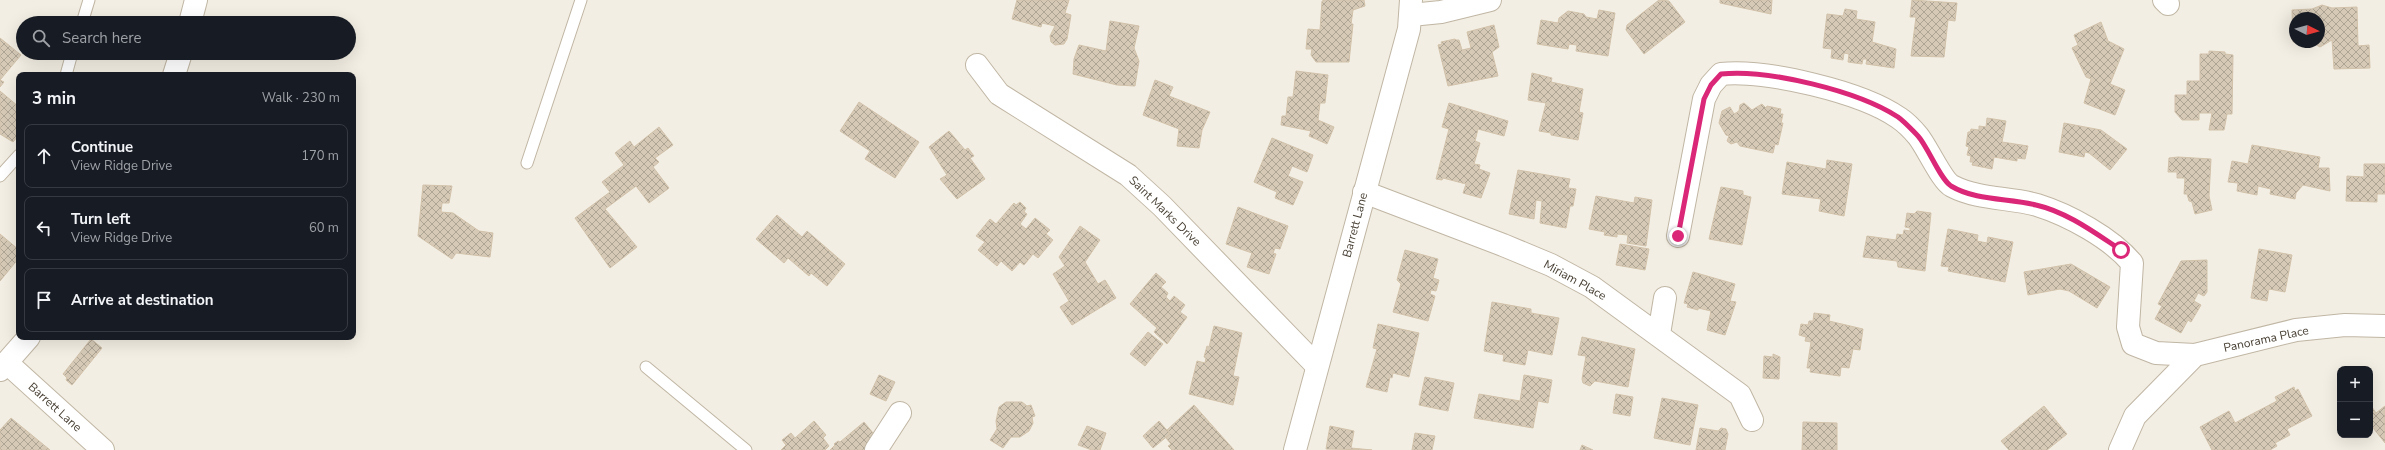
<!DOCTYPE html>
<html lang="en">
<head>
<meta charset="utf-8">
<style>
  :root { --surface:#171b24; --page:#242831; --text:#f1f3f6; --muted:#9ea1a6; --line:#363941 }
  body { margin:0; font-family:"Nunito Sans",sans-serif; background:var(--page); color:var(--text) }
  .controls { position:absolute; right:12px; bottom:12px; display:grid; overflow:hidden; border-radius:8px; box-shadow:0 4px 16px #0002 }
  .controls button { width:36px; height:36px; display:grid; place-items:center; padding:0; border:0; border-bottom:1px solid var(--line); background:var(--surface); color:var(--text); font:20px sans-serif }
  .compass { position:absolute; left:2289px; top:12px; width:36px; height:36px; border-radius:50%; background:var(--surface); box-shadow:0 4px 16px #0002; rotate:95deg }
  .stop { position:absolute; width:12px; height:12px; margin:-9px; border:3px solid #db2777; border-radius:50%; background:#fff }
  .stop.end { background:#db2777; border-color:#fff; box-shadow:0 1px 4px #0008 }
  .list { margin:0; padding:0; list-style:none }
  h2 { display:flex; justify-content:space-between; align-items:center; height:52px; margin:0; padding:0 16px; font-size:17px }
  h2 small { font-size:13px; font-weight:400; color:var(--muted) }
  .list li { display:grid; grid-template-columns:26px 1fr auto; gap:12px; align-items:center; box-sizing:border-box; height:64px; margin:0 8px 8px; padding:0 8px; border:1px solid var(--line); border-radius:8px }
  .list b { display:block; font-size:15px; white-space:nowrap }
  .list p { margin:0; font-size:13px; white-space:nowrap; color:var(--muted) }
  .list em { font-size:13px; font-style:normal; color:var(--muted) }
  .icon { flex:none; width:22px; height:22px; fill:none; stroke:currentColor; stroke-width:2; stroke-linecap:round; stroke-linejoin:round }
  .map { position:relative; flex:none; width:2385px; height:450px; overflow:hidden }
  .search { position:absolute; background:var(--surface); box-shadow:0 4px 16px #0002; left:16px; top:16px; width:340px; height:44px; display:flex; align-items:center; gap:10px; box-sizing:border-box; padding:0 14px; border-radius:22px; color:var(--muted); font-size:15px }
  .panel { position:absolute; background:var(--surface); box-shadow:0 4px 16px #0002; left:16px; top:72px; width:340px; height:268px; border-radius:8px }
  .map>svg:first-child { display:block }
  .building { fill:url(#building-cross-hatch); stroke:#d2c2aa }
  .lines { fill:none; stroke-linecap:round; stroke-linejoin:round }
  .service-casing { stroke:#c0b6a4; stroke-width:13 }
  .minor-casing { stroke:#c0b6a4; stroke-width:24 }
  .tertiary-casing { stroke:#c0b6a4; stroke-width:24 }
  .service { stroke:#fff; stroke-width:11 }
  .minor { stroke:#fff; stroke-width:22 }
  .tertiary { stroke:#fff; stroke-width:22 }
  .route { stroke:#db2777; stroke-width:5 }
  .labels { text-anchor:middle; stroke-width:3.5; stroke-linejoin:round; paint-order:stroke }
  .street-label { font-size:12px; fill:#463e32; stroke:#fff }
</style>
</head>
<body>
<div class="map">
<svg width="2385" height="450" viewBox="0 0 2385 450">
  <defs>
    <pattern id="building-cross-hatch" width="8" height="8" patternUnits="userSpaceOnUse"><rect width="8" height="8" fill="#d6cab7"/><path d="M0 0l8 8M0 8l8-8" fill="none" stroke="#afa595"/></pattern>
  </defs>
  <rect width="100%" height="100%" fill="#f3eee3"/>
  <path class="building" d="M1017,0H1069L1065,13L1071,15L1067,39L1064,44L1055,45L1051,42L1050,36L1055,26L1042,23L1041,27L1012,19Z
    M1325,0H1364L1365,6L1353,10L1351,24H1353L1349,62H1316L1311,55L1312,49H1306L1308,29L1320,30L1322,1Z
    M1659,0L1669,1L1685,22L1644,54L1626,30L1627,25Z
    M1720,0H1772L1771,14L1720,3Z
    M1912,0L1957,3L1955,21L1948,20L1944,57L1911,56L1916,17H1910Z
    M2322,5L2332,8L2357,7L2358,46L2369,45L2370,68L2334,69L2332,40L2320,47L2311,42H2319V18H2295V42H2293L2292,10L2312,9Z
    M1845,9L1857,11L1856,19L1875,22L1872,42L1896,49L1894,68L1866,64L1867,59H1863L1862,64L1848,62L1849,54L1844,53L1843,60L1831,58L1832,49L1823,48L1827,14L1843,16Z
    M1599,10L1615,13L1608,56L1576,51L1577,45L1569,44L1568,49L1537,44L1541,20L1558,23L1559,18L1568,11L1584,14L1586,17L1597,19Z
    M1110,21L1139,26L1134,48L1139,61L1135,86L1117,85L1073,74L1074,59L1079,45L1106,51Z
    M2101,22L2108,41L2124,49L2110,84L2125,90L2115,115L2084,103L2091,79L2086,77L2072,48L2078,45L2074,35Z
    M1494,25L1499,47L1492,52L1498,76L1448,86L1438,45L1442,44L1441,42L1455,39L1456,40H1459L1462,50L1471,48L1467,32Z
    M0,38L21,55L0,80L4,82L0,87Z
    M2209,51L2225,52V54L2233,55L2232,114H2227L2224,130H2209L2212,113H2199V120H2182L2175,112V95H2187V81H2200V54H2209Z
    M114,53H132L130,58Z
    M1296,71L1328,75L1325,103H1320L1318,120L1334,127L1327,144L1309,136L1311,131L1281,125L1282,116H1286L1288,97H1293Z
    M1532,73L1552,78L1551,82L1583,89L1579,112L1583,113L1578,140L1551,135V133L1539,131L1546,103L1528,100Z
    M1155,80L1173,87L1169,96L1210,112L1202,130L1199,148L1177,146L1179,129L1143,115Z
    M0,91L19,107L15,115L19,118V135L13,142L0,134Z
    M859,102L919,142L895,178L865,159L870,151L840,131Z
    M1449,103L1508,121L1504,136L1478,129L1475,141L1480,143L1474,164L1480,165L1479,169L1490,173L1481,198L1463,193L1466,184L1443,178L1442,180L1436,179L1449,129L1442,127Z
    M1744,103L1752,110L1762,104L1766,108L1767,106L1781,109L1780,114H1783L1781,123H1783L1778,145L1775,144L1773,153L1740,146L1737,142L1731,144L1727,141L1729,136L1726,135L1719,123L1722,111L1730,107L1734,114L1739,111L1740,105Z
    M1987,118L2006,121L2002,142L2028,146L2025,159L2017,158V161L1994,157L1992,169L1972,165L1973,162H1970L1971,156L1967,155L1969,147L1966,146L1968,132H1970L1971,129L1979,130V126L1986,127Z
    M2064,123L2101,130L2127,149L2110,170L2089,153L2085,152L2084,157L2059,152Z
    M659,127L673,145L655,158L659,162L653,167L669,188L649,203L636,186L605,209L637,247L610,268L575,218L610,192L602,182L624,165L615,153L630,141L634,147Z
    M949,131L965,150L968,148L974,156L970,158L985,179L957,199L940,179L947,175L929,147Z
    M1272,138L1313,155L1307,172L1292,166L1288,176L1303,182L1293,205L1275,198L1277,192L1254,182Z
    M2252,145L2320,157L2318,168H2329L2330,191L2303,185L2296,193L2295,199L2270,194L2271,189L2258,186L2257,195L2237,191L2238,183L2228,182L2232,161L2248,164Z
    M2178,157L2211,159L2209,196L2212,210L2195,214L2192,202L2189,201L2187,194H2184L2185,178H2177V172H2168L2169,158Z
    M1827,160L1852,164L1844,216L1819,211L1821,199L1782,194L1787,162L1826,169Z
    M2364,164H2385V194H2377V202L2346,201L2347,176L2364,177Z
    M1518,170L1570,179L1568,188L1576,189L1573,206H1570L1566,228L1540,223L1542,201L1536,200L1534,219L1509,214Z
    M423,185L452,186L449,203H442L441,212L453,213L479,231L493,233L490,257L456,253L452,259L418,236Z
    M1721,187L1743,191V195L1751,197L1742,245L1709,239Z
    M1596,196L1634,203L1635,197L1652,200L1646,246L1627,243L1628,235L1617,234V237L1604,235L1605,232L1589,229Z
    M1020,202L1026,208L1024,212L1027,214L1020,224L1026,229L1035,218L1050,230L1046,234L1053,240L1038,258L1033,254L1024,265L1020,262L1012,271L1001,261L997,266L978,250L985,242L976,236L990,219L996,224L1014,203L1016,205Z
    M1238,207L1288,226L1280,249L1275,248L1273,253L1276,254L1269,274L1247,267L1252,253L1226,244Z
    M1917,211L1931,213L1925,271L1898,267L1897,261L1863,257L1867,236L1896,240L1897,234L1903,235L1904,230L1910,231V228L1905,227L1907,213L1914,214Z
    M777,215L802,237L807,231L845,264L827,286L811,273L809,276L788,258L784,263L756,239Z
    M1080,226L1100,240L1085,262L1098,284L1105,280L1116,298L1072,325L1060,307L1069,301L1053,274L1065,266L1059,257Z
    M1948,229L1978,235L1977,241L1987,243L1988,237L2013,242L2005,282L1948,271L1949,267L1941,266Z
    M0,234L19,250V258L0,281Z
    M1620,244L1649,249L1645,270L1616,265Z
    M2259,249L2292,255L2285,292L2269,289L2267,301L2251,298Z
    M1405,250L1438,259L1433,278L1439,280L1436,291L1431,290L1430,294L1435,296L1428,321L1393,312L1401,284L1397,280Z
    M2207,260V292L2204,296L2198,293L2194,301L2201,305L2191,322L2188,320L2181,333L2155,319L2162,306L2158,304L2181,261Z
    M2071,264L2110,287L2097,308L2069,291L2060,289L2028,295L2024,272Z
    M1693,272L1735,284L1730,301L1736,302L1725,335L1707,330L1711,311L1698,308V310L1687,307L1688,304L1684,303Z
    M1156,273L1166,282L1161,287L1168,293L1166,297L1170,301L1174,296L1185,305L1180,312L1187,317L1167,344L1154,332L1157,328L1130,304Z
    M1492,302L1531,309V313L1559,318L1552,355L1528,350L1525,365L1503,361L1504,355L1484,351Z
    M1814,313L1830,315L1829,321L1863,329L1860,350L1853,349L1849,368L1841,367L1840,376L1810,372L1811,368H1807L1811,342L1805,341L1806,337L1799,335L1801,324L1808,325L1809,321H1813Z
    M1378,324L1419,333L1409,377L1393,373L1392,378L1390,377L1387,392L1366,387L1377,349L1373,348Z
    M1214,326L1242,333L1233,376L1239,377L1233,405L1189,394L1197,361L1205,363L1206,358L1204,357L1207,346L1209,347Z
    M1148,332L1163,344L1145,366L1130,354Z
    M1582,337L1635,349L1628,387L1595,381L1590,386L1583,383L1582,379L1586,356L1578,355Z
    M91,339L102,348L72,385L66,380L67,378L63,374Z
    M1773,354L1780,357L1779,379L1763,378L1764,356L1773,357Z
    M879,375L895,382L886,401L870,394Z
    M1524,375L1552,380L1548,403L1538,401L1533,428L1474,418L1479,394L1520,401Z
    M1425,377L1454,383L1448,411L1419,405Z
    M2294,387L2295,391L2298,389L2312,416L2287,429L2290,435L2275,443L2277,446L2270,450H2212L2200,427L2229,411L2235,423L2277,401L2275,397Z
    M1616,394L1633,397L1630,416L1613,413Z
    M1662,398L1698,405L1690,445L1654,438Z
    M1006,402H1022L1027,406L1031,405L1035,416L1032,417L1033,423L1029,431L1020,437H1011L1003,448L990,440L997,429L996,421L999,407Z
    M1194,405L1234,450H1172L1168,446L1171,444L1166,438L1170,434L1167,430Z
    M2044,406L2067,434L2047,450H2009L2001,441Z
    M2385,406V443L2370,424V409L2372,407L2376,413Z
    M11,418L50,450H0V430Z
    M814,421L826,435L823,438L829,446L825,450H781L786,445L782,440L791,433L795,438Z
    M1159,421L1170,434L1153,448L1143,436Z
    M864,422L878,439L865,450H830L835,445L834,444L838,441L840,442Z
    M1803,422L1837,423V450H1802Z
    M1087,426L1106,433L1100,450H1092L1078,445Z
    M1330,426L1354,431L1351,448L1372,450L1326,449Z
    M1700,428L1718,431L1721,428L1726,429L1728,434L1725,450H1696Z
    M1415,433L1435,436L1432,450H1412Z
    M1582,445L1593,450H1580Z"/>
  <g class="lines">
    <g class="service-casing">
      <path id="service" d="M82,23L89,0
        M66,75L72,53
        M527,163L581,0
        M0,176L19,155
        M646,367L746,450"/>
    </g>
    <g class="minor-casing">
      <path id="minor" d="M2164,0L2168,4
        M1411,15L1441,12L1490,0
        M977,65L999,94L1128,175L1162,206L1317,366
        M1364,192L1503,245L1551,265L1592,287L1740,395L1752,420
        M1678,236L1704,99L1711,85L1721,74C1765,69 1862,92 1899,118C1905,122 1913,130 1918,136C1927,147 1942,181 1952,186C1979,200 2009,197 2037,205C2069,215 2111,238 2132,263L2128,327L2133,344L2156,353L2195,355L2296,330L2345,325L2385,326
        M1659,334L1665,298
        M7,363L103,450
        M876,450L900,413
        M2120,450L2135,416L2195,355"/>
    </g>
    <g class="tertiary-casing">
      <path id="tertiary" d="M190,23L196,0
        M174,75L181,53
        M0,370L29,337
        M1295,450L1409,29L1411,0"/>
    </g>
    <use href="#service" class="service"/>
    <use href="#minor" class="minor"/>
    <use href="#tertiary" class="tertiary"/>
  </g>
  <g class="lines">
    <path class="route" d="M1678,236L1704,99L1711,85L1721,74C1768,69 1858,91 1898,117C1905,122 1912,130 1918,136C1928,147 1940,179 1951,186C1976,201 2008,198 2036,205C2067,212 2095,233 2121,250"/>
  </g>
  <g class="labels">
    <g class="street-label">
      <text transform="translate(1165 211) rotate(44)" y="4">Saint Marks Drive</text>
      <text transform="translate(1355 225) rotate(-75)" y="4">Barrett Lane</text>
      <text transform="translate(1575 280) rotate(29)" y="4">Miriam Place</text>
      <text transform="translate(2266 339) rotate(-12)" y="4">Panorama Place</text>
      <text transform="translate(55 407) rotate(42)" y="4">Barrett Lane</text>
    </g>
  </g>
</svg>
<div class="controls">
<button>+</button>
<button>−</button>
</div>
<svg class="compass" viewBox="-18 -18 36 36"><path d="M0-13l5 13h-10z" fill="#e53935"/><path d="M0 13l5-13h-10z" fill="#9ea1a6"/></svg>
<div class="stop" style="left:2121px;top:250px"></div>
<div class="stop end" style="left:1678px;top:236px"></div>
<div class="search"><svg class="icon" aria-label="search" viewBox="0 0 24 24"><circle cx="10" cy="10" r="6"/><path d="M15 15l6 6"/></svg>Search here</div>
<section class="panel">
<h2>3 min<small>Walk · 230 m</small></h2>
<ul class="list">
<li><svg class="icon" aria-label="ahead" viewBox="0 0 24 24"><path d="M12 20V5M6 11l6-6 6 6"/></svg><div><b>Continue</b><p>View Ridge Drive</p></div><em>170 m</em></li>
<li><svg class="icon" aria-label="left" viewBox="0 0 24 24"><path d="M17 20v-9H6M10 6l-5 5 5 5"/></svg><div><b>Turn left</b><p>View Ridge Drive</p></div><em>60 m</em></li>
<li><svg class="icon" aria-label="arrive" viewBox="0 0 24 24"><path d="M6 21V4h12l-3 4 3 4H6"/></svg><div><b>Arrive at destination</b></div></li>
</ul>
</section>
</div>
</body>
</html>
